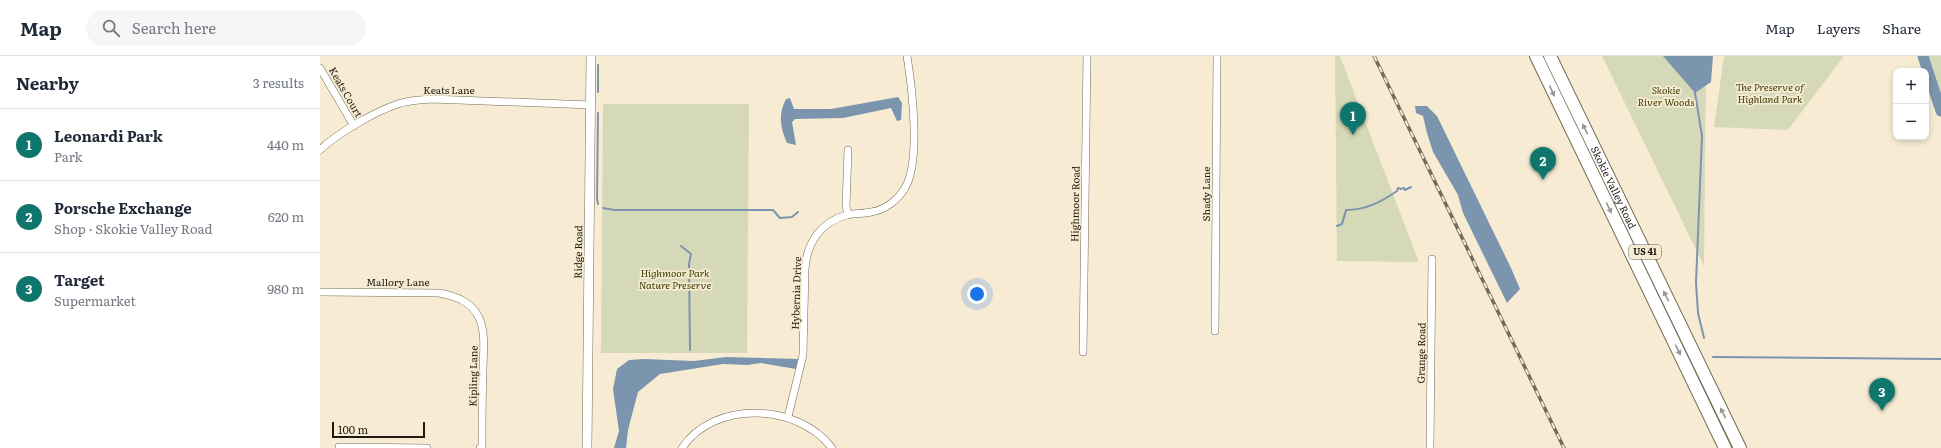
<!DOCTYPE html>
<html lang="en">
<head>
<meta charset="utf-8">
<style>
  :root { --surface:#fff; --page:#f6f6f7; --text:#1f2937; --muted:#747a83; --line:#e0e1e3; --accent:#0f766e }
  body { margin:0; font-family:Literata,serif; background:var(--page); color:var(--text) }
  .controls { position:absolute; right:12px; top:12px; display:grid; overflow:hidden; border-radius:8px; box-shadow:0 2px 6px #0003 }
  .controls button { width:36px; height:36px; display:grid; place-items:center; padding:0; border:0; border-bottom:1px solid var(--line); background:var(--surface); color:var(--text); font:20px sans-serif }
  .scale { position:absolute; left:12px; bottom:10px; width:93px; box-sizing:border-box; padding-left:4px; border:2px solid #1f1b12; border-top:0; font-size:11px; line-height:14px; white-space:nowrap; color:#1f1b12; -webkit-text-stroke:3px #f7ecd3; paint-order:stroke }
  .you { position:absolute; left:657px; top:238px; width:14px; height:14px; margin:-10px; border:3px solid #fff; border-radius:50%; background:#1a73e8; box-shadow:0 0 0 6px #1a73e833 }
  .badge { display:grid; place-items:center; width:26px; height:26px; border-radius:50%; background:var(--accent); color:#fff; font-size:13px; font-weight:700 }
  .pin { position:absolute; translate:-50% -33px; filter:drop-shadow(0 1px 2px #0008) }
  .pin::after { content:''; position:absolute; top:21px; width:14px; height:12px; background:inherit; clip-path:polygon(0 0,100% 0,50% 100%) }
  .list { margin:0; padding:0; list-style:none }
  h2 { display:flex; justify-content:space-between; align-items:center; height:52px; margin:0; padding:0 16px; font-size:17px }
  h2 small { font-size:13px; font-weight:400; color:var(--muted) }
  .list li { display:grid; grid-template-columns:26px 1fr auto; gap:12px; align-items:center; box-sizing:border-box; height:72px; padding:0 16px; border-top:1px solid var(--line) }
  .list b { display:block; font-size:15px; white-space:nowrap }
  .list p { margin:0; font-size:13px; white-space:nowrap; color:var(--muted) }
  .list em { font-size:13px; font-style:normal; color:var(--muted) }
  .icon { flex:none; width:22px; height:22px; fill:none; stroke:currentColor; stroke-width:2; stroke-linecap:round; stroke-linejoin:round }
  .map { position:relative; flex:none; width:1621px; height:392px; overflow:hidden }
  header { display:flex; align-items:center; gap:24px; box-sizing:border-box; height:56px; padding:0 20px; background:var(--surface); border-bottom:1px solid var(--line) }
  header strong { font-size:19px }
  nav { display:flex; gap:22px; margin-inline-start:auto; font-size:14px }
  .search { width:280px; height:36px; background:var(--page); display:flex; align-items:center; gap:10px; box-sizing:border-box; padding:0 14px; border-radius:22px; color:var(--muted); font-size:15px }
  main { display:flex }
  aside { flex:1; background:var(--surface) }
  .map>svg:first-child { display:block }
  .green { fill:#d5d9b7 }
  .water { fill:#7c95ae }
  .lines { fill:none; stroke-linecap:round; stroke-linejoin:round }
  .stream { stroke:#7c95ae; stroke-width:2 }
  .river { stroke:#7c95ae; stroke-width:11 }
  .minor-casing { stroke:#746b55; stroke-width:8 }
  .tertiary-casing { stroke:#746b55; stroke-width:10 }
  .trunk-casing { stroke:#746b55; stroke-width:14 }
  .minor { stroke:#fff; stroke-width:7 }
  .tertiary { stroke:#fff; stroke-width:9 }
  .trunk { stroke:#fff; stroke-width:12 }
  .rail-casing { stroke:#726c5c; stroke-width:3.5 }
  .rail { stroke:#f7ecd3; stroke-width:2; stroke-dasharray:6; stroke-linecap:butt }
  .oneway { fill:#9a9894 }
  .labels { text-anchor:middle; stroke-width:3.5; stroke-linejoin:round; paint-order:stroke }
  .shield { fill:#f7ecd3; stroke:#605a4c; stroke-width:1 }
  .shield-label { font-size:9px; font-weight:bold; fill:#1f1b12 }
  .park-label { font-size:10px; font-style:italic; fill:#3b3d00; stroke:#f7ecd3 }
  .street-label { font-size:10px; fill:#1f1b12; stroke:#f7ecd3 }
</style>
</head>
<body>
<header>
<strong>Map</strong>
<div class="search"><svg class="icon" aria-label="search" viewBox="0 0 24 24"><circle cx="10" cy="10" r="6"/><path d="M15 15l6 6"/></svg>Search here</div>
<nav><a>Map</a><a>Layers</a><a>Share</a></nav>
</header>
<main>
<aside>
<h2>Nearby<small>3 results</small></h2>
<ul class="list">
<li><span class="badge">1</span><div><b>Leonardi Park</b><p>Park</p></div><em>440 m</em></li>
<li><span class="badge">2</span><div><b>Porsche Exchange</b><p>Shop · Skokie Valley Road</p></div><em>620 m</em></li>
<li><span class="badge">3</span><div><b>Target</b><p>Supermarket</p></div><em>980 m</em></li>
</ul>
</aside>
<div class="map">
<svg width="1621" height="392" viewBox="0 0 1621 392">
  <rect width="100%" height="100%" fill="#f7ecd3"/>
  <path class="green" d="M1015,0H1020L1099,206L1017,205Z
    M1282,0H1386L1384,210Z
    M1404,0H1524L1468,74L1394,71Z
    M1609,0H1621V37Z
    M283,48H429L427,297H281Z"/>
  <path class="water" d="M1343,0H1393L1391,26L1375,37Z
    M578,41L582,47L581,64L577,65L571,52L523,62L475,63L472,66L476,89L467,87C460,72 458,58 466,43L470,42L474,53H511Z
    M1095,50H1107L1117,60L1191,212L1200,233L1187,247L1143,157L1138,139L1113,96L1107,77L1103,60L1096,57Z
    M406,301L478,303L476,313L441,307L427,309L403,308L340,318L318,336L308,374L306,392H294L299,375L293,333L297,313L309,304L324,303L374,305Z"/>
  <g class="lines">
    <path class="stream" d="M278,36V9
      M1375,37L1382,80L1376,227L1378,257L1384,282
      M278,57L277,143L278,148
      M283,152L294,154H453L460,162L472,161L478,156
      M1017,170L1022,168L1026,154C1046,154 1061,146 1077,135L1078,132L1081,133L1084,132L1085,134L1091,131
      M361,190L371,198L369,208L370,294
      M1393,301L1621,303"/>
    <path class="river" d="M1603,0L1621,55"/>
    <g class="minor-casing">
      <path id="minor" d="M0,12L34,70
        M0,94C16,78 56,55 78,48C89,44 100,44 112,43L271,49
        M528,159L526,150L528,94
        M0,236L119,237C136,240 153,246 160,264C166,280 163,299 163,315C162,341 162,366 162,392H160
        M895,275L897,0
        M763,296L767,0
        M468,361L483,299L485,213C487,187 500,166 527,159C534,157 543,158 551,156C565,154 578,144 585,132C601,105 592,31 587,0
        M19,391L107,392
        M362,392C394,344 478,347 512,392
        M1110,392L1112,203"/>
    </g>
    <g class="tertiary-casing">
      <path id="tertiary" d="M267,392L271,0"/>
    </g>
    <g class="trunk-casing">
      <g id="trunk">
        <path d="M1216,0L1405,392"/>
        <path id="s1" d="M1230,0L1420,392"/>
      </g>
    </g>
    <use href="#minor" class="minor"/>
    <use href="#tertiary" class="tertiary"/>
    <use href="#trunk" class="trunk"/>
    <g class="rail-casing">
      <path id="rail" d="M1054,0L1244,392"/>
    </g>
    <use href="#rail" class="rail"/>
  </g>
  <defs><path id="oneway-solid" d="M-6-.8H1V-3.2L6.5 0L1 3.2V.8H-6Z"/></defs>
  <g class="oneway">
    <use href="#oneway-solid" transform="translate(1232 35) rotate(65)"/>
    <use href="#oneway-solid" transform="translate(1265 73) rotate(-116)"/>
    <use href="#oneway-solid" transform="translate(1289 152) rotate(64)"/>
    <use href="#oneway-solid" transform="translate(1346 240) rotate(-116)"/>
    <use href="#oneway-solid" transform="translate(1358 294) rotate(64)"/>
    <use href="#oneway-solid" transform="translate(1403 357) rotate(-116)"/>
  </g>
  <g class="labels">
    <rect class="shield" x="1309" y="189" width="32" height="14" rx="3"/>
    <g class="shield-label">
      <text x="1325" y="199">US 41</text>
    </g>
    <g class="park-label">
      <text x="1450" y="35">The Preserve of<tspan x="1450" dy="12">Highland Park</tspan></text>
      <text x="1346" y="38">Skokie<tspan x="1346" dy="12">River Woods</tspan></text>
      <text x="355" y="221">Highmoor Park<tspan x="355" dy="12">Nature Preserve</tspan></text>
    </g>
    <g class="street-label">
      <text x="129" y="38">Keats Lane</text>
      <text transform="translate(26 36) rotate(60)" y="4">Keats Court</text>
      <text dy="4" stroke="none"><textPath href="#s1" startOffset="146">Skokie Valley Road</textPath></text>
      <text transform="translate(886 138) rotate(-90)" y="4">Shady Lane</text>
      <text transform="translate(755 148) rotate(-89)" y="4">Highmoor Road</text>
      <text transform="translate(258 196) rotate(-89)" y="4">Ridge Road</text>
      <text x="78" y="230">Mallory Lane</text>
      <text transform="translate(476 237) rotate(-88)" y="4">Hybernia Drive</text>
      <text transform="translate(1101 297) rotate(-89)" y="4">Grange Road</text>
      <text transform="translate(153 320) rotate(-89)" y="4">Kipling Lane</text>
    </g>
  </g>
</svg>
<div class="controls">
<button>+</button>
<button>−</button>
</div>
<div class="scale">100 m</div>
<div class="you"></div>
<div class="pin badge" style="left:1033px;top:79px">1</div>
<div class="pin badge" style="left:1223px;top:124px">2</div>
<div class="pin badge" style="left:1562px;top:355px">3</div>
</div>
</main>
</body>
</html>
